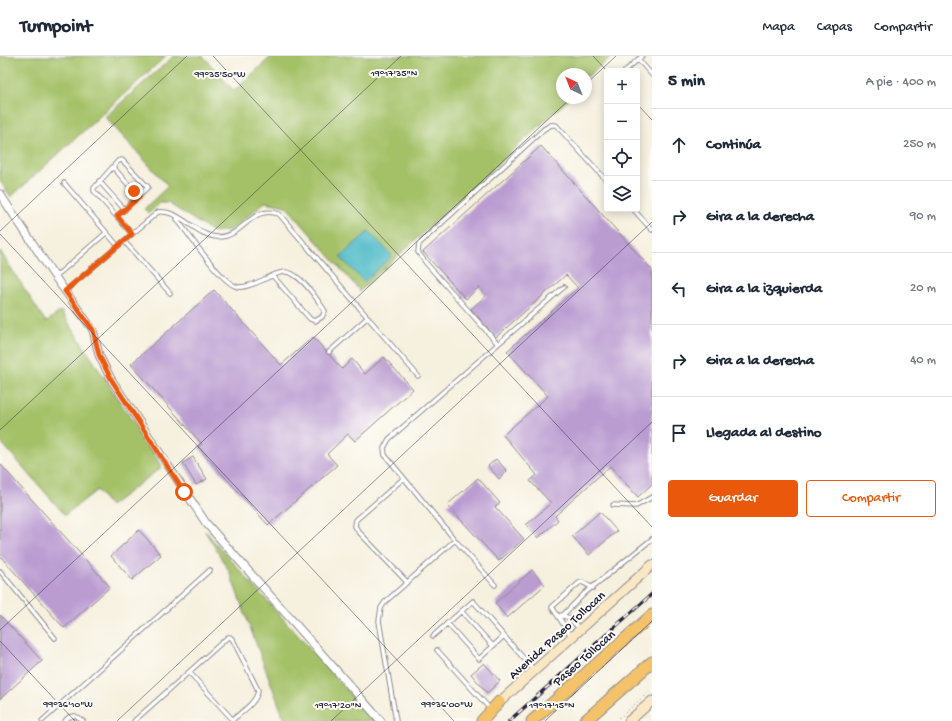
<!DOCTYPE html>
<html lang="es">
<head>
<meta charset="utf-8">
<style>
  :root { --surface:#fff; --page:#f6f6f7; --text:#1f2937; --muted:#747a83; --line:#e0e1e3; --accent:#ea580c }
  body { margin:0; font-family:"Gochi Hand",sans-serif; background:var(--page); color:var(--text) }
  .controls { position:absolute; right:12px; top:12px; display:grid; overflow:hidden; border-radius:4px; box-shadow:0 2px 10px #0003 }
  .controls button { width:36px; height:36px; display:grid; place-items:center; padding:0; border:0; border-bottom:1px solid var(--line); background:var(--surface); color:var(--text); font:20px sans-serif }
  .compass { position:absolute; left:556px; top:12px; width:36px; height:36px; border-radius:50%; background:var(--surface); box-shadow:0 2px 10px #0003; rotate:317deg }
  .stop { position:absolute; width:12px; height:12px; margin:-9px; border:3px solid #ea580c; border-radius:50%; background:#fff }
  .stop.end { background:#ea580c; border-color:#fff; box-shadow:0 1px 4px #0008 }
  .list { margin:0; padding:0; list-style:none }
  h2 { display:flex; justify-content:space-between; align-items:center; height:52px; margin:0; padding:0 16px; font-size:17px }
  h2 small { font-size:13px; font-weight:400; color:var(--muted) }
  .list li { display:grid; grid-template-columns:26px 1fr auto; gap:12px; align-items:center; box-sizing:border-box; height:72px; padding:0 16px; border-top:1px solid var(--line) }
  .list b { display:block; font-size:15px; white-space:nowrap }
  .list em { font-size:13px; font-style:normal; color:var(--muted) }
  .actions { display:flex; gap:8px; padding:12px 16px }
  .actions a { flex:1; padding:9px 0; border:1px solid var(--accent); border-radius:4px; text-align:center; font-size:14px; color:var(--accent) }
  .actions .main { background:var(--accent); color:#fff }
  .icon { flex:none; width:22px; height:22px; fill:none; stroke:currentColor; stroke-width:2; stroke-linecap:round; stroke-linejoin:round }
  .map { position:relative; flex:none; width:652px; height:665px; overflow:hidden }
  header { display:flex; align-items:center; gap:24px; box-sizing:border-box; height:56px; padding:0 20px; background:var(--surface); border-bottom:1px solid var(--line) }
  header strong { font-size:19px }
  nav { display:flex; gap:22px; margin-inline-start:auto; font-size:14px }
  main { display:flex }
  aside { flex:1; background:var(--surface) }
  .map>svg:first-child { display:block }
  .green { fill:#a4c168; stroke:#637252 }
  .water { fill:#4cb9c6; stroke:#376e80 }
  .building { fill:#ba9cd1 }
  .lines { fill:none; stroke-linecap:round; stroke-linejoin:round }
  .service-casing { stroke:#8c898c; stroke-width:5.5 }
  .minor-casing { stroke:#8c898c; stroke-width:9 }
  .secondary-casing { stroke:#8c898c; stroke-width:11 }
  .trunk-casing { stroke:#8c898c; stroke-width:13 }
  .path { stroke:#8c898c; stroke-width:1; stroke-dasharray:1 3; stroke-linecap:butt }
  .service { stroke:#fff; stroke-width:3.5 }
  .minor { stroke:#fff; stroke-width:7 }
  .secondary { stroke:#fae7c3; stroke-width:9 }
  .trunk { stroke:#f3c26a; stroke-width:11 }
  .rail-casing { stroke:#22223b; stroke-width:3.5 }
  .rail { stroke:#fdfcf7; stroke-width:2; stroke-dasharray:6; stroke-linecap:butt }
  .route { stroke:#ea580c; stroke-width:5 }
  .ticks { fill:none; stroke:#22223b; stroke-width:1; stroke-opacity:0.45 }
  .labels { text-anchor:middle; stroke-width:4; stroke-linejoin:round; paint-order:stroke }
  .street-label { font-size:13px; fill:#22223b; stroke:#fdfcf7 }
  .ticks-label { font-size:10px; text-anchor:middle; fill:#22223b; stroke:#fdfcf7; stroke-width:4; stroke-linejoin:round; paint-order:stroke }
</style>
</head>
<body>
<header>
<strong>Turnpoint</strong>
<nav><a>Mapa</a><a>Capas</a><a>Compartir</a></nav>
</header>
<main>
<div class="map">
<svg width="652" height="665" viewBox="0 0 652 665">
  <rect width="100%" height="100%" fill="#fdfcf7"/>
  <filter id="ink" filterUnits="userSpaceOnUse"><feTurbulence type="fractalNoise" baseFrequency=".025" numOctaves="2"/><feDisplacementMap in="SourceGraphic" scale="8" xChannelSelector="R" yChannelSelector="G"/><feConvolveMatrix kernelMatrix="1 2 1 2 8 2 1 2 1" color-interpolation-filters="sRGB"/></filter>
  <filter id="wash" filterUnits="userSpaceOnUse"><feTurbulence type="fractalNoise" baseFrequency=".012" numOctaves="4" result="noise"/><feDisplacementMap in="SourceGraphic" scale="16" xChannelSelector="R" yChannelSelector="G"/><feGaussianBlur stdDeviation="0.9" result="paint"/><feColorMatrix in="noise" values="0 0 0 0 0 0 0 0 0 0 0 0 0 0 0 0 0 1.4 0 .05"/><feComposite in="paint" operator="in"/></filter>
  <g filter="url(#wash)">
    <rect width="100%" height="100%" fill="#f6f0de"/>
    <path class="green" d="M0,0H166L11,141L0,125Z
      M174,0H203L234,35L272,0H612L586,22V18H562V42H570L360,235L286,150L265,146L231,174L213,176L168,147H160L149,157L144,153L168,130L105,61Z
      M0,195L46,266L61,255L162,411L110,450L97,434L65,459L0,385Z
      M205,475L374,665H285L229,515Z"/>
    <path class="water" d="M369,175L392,200L364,226L340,201Z"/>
    <g id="blocks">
      <path class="building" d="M541,90L652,214V428L638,441L610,410L555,460L558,464L538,482L526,469L551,447L530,425L537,419L503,379L548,340L507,295L578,232L566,219L496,281L471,253L486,240L479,231L466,243L423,196Z
        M214,234L281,309L313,281L342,313L352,303L365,318L384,301L413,333L355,385L348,378L327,398L337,409L268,469L198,391L202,388L131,308Z
        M193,401L207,423L196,429L183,407Z
        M496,403L507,415L499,423L488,410Z
        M0,408L110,531L64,572L0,500Z
        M478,422L500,447L495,451L524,483L499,505L447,449Z
        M600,456L617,475L589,499L572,480Z
        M139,474L161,499L132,524L111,500Z
        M532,514L545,529L507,562L495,547Z
        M0,559L42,605L0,643Z
        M484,607L500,625L487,637L471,618Z"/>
    </g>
  </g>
  <g filter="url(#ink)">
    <use href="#blocks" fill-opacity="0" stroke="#8c898c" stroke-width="1"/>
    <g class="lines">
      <g class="service-casing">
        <path id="service" d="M638,3L652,19
          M625,15L642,0
          M113,111L139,141
          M99,125L125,154
          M64,127L118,190
          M633,153L652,174
          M117,160L148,131L122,104L118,105L94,132V135L132,178
          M177,163C188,178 220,224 235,230C241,233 247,230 253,228C263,225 274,217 284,216C298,214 318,244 325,255L322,261L315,265L310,263L273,220
          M124,185L170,237
          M55,221L106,177
          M65,235L158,156C180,153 196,180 217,181C244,182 250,148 279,158L418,320
          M498,288L564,231
          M329,296L368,261
          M404,422L356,464L355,470L358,475L407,526
          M613,449L636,450L652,441
          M455,484L495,529
          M0,515L55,582
          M461,555L493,590
          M561,559L569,562L580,573
          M560,562L585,537L652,483
          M447,567L479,603L504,580
          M433,580L473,545L534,614
          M571,580L552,551L579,527L582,526L593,532
          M437,594L491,654
          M189,616L228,581H230L233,584L258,634C257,647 240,657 231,665
          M42,665L210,514
          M65,665L69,661L75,660L83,665
          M134,665L189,616L233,664
          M396,665L379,565L381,552L385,546L455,484L385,399L384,392L389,383L498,288L426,207L418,196L419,188L544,73L551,69H556L607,125"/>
      </g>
      <g class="minor-casing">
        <path id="minor" d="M0,138L55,221L93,274L99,299L111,323L206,467L381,665"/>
      </g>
      <g class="secondary-casing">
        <path id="secondary" d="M494,651L652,509
          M629,665L652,645"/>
      </g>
      <g class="trunk-casing">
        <path id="trunk" d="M482,665L499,646
          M532,665L652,559
          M585,665L652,606"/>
      </g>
      <path class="path" d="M616,665L652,633"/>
      <use href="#service" class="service"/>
      <use href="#minor" class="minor"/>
      <use href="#secondary" class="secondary"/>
      <use href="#trunk" class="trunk"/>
      <g class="rail-casing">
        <path id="rail" d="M509,665L652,538"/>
      </g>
      <use href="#rail" class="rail"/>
    </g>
  </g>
  <g class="lines" filter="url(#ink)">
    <path class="route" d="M134,135L139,141L117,160L132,178L65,235L93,274L99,299L111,323L184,436"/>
  </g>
  <path class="ticks" d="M213,0L652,471M593,0L607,15M586,28L616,0M637,48L652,64M0,175L187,0M0,178L454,665M0,374L401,0M0,574L571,42M0,585L75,665M117,665L652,166M331,665L652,366M545,665L652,565"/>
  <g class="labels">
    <g class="street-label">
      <text transform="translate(556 578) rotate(-42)" y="5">Avenida Paseo Tollocan</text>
      <text transform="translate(583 601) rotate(-41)" y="5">Paseo Tollocan</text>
    </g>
  </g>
  <g class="ticks-label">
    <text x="394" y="20">19°17'35"N</text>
    <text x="220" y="21">99°35'50"W</text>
    <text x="68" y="651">99°36'10"W</text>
    <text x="447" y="651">99°36'00"W</text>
    <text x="338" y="652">19°17'20"N</text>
    <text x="552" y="652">19°17'15"N</text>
  </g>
</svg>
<div class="controls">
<button>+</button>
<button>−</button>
<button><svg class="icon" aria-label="locate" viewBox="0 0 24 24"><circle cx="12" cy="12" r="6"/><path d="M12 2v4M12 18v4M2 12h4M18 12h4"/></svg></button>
<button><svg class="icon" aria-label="layers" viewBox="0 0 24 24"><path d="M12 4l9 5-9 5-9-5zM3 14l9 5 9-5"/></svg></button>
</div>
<svg class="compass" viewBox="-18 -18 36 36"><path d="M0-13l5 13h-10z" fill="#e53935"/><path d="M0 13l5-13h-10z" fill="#747a83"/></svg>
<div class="stop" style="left:184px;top:436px"></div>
<div class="stop end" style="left:134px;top:135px"></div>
</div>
<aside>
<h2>5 min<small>A pie · 400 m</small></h2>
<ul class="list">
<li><svg class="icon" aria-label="ahead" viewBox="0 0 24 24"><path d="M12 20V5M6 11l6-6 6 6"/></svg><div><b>Continúa</b></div><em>250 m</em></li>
<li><svg class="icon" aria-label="right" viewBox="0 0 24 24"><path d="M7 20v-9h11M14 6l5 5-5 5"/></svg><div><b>Gira a la derecha</b></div><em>90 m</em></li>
<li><svg class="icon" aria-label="left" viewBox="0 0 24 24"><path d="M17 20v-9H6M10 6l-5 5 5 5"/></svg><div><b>Gira a la izquierda</b></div><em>20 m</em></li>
<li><svg class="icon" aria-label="right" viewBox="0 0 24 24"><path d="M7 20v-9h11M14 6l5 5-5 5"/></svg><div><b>Gira a la derecha</b></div><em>40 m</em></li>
<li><svg class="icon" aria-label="arrive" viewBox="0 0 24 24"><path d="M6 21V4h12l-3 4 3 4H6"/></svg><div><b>Llegada al destino</b></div></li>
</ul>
<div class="actions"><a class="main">Guardar</a><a>Compartir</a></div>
</aside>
</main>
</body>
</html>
